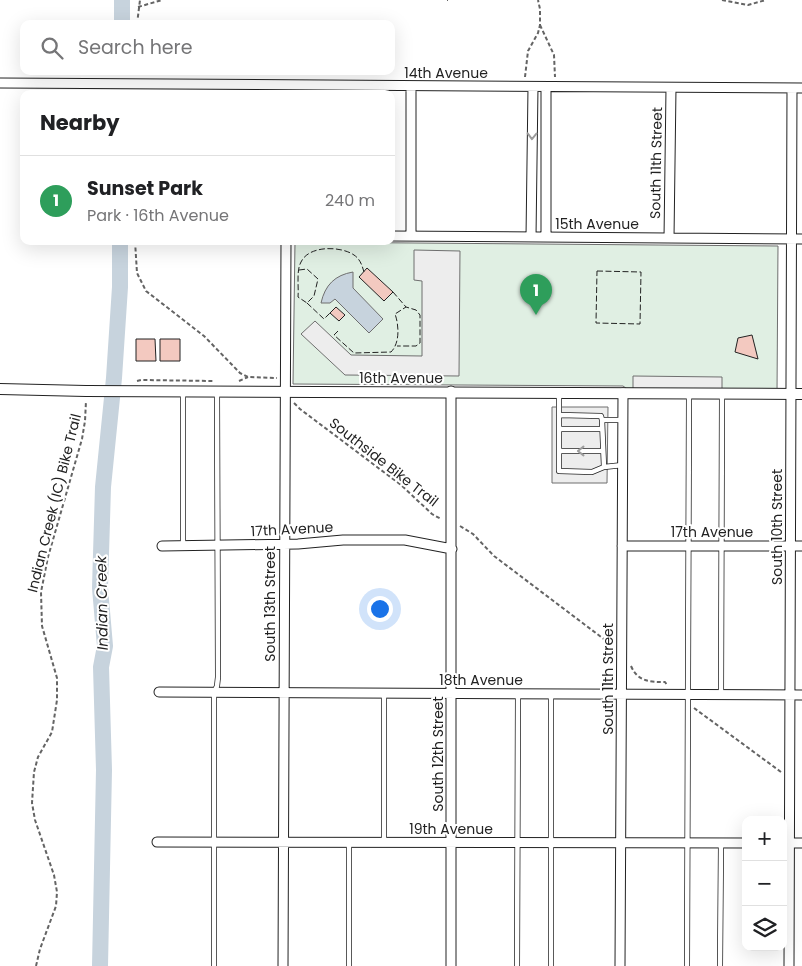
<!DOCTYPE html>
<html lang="en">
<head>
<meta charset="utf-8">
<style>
  :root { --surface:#fff; --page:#f2f2f2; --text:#202124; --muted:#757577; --line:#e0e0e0; --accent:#c62828 }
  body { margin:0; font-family:Poppins,sans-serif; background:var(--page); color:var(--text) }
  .controls { position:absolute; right:15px; bottom:15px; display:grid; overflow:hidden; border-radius:10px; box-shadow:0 5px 20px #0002 }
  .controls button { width:45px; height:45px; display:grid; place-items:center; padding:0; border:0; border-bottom:1px solid var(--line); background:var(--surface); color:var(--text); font:25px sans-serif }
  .you { position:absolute; left:379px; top:608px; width:18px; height:18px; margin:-12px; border:4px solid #fff; border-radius:50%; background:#1a73e8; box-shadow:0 0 0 8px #1a73e833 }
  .badge { display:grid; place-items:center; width:32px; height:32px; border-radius:50%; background:var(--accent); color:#fff; font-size:16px; font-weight:700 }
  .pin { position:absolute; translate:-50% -41px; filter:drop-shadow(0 1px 2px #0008) }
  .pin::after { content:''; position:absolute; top:26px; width:18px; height:15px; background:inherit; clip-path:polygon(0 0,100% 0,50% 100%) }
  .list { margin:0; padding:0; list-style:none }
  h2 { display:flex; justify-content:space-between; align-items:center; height:65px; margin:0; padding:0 20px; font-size:21px }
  h2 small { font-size:16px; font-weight:400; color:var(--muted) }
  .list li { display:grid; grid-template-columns:32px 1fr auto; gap:15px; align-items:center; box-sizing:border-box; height:90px; padding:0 20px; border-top:1px solid var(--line) }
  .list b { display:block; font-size:19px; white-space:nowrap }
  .list p { margin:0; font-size:16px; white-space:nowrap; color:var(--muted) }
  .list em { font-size:16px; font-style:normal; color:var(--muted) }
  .icon { flex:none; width:28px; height:28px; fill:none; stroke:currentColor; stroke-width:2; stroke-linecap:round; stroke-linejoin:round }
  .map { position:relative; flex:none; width:802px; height:966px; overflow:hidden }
  .search { position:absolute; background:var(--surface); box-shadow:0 5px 20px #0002; left:20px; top:20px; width:375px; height:55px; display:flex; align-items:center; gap:12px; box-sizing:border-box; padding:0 18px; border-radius:10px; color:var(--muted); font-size:19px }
  .panel { position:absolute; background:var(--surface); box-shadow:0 5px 20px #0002; left:20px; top:90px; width:375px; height:155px; border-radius:10px }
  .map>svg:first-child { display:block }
  .green { fill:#e0efe3; stroke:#6f6f6f }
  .parking { fill:#ededed; stroke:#6f6f6f }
  .water { fill:#c7d3dd; stroke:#6f6f6f }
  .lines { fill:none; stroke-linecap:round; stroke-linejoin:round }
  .river { stroke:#c7d3dd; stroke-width:16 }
  .building { fill:#f3c9c0; stroke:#222 }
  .service-casing { stroke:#222; stroke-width:6 }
  .minor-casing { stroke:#222; stroke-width:11 }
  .tertiary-casing { stroke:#222; stroke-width:12 }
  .path { stroke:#646464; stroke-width:2; stroke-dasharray:4 2.5; stroke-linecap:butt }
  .service { stroke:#fff; stroke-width:4.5 }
  .minor { stroke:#fff; stroke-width:9 }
  .tertiary { stroke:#fff; stroke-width:10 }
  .fence { stroke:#222; stroke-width:1; stroke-dasharray:6 2.5; stroke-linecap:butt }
  .oneway { stroke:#9c9c9c }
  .labels { text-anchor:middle; stroke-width:4; stroke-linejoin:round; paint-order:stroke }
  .street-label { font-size:14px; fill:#222; stroke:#fff }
  .water-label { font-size:15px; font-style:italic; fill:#222; stroke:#fff }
</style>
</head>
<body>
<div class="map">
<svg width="802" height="966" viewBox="0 0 802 966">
  <rect width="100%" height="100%" fill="#fff"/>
  <path class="green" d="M295,242L778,246L777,394L633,393L623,386L293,384Z"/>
  <path class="parking" d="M414,250L460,251L459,376L345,375L301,334L315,321L351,355L422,356V281L414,280Z
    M633,376L722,377V394L633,393Z
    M552,407H608L607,483H552Z"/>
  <path class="water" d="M353,272V288L383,319L369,333L335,299L330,303H321C325,285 335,275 353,272Z"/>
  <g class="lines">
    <path class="river" d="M122,24V0
      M100,966L104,770L101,667L105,646L100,588L103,487L114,378L120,287V241"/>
  </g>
  <path class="building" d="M367,268L393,292L384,301L359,277Z
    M336,307L345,315L339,321L330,313Z
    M752,335L758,359L735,352L738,338Z
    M136,339H155L156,361H136Z
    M160,339H180V361H160Z"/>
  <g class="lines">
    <g class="service-casing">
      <path id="service" d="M559,394V471L592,472L604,467L623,465
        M559,415L601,416L602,420
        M559,429H602
        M559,451H603
        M604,467L602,420H623
        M183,545V392
        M384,694V842
        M721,695L722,394
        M349,842V966
        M214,966V693L217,686L218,677L217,391
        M517,966L518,694
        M551,966V694
        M687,966L689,395
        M720,966L721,843"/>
    </g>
    <g class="minor-casing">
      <path id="minor" d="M0,83L802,88
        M411,86V236
        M391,236L802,239
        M531,237L533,87
        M546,237V87
        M669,238L671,88
        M162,546L298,544L343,540H405L452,549
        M622,546H802
        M159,692L802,695
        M157,842L746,843
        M785,843H802
        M283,966L286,241
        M451,966V391
        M620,966L623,393
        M789,966L792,88"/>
    </g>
    <g class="tertiary-casing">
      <path id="tertiary" d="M0,389L86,391L802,394"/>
    </g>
    <path class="path" d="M447,0H448
      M722,0L748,5L766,0
      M138,7L162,0
      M137,24L140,0
      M540,25L554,55L555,77
      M525,77L528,51L538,33L540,25V9L538,0
      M135,241L137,273L146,291L204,336L240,373L248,377L277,378
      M137,381L141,380L214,381
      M239,381L248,377
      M294,403L300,409L401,485L432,514L441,519
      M460,526L473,534L494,556L613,646
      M631,666C638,682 650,682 665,682L667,685
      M694,708L781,772
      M36,966L40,949L56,906L57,892L54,875L35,820L32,803L34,772L38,757L52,732L57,700V678L42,626L41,592L48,557L82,439L85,421L86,401"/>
    <use href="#service" class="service"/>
    <use href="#minor" class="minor"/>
    <use href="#tertiary" class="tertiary"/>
    <path class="fence" d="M299,270L307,269L318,279L314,296L307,303L298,297C299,287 296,271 301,262C309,245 341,246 354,255C360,259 362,265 364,272
      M597,271L641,272L640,324L596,323Z
      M393,292L406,307L416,310L420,315V343L416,346H397
      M307,303L324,319L330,313
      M338,331L334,335L354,353L391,352C400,343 399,325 395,314L406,307"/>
  </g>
  <defs><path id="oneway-chevron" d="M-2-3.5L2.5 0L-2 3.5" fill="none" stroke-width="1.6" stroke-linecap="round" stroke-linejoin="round" transform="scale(1.25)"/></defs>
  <g class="oneway">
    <use href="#oneway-chevron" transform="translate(532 136) rotate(91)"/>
    <use href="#oneway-chevron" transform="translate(581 451) rotate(180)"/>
  </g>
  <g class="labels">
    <g class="street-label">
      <text x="446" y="78">14th Avenue</text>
      <text transform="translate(656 163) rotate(-89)" y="5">South 11th Street</text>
      <text x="597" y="229">15th Avenue</text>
      <text x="401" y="383">16th Avenue</text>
      <text transform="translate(384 462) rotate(38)" y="5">Southside Bike Trail</text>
      <text transform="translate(54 503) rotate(-76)" y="5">Indian Creek (IC) Bike Trail</text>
      <text transform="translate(777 527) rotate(-90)" y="5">South 10th Street</text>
      <text transform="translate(292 529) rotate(-3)" y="5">17th Avenue</text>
      <text x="712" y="537">17th Avenue</text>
      <text transform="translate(270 604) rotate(-90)" y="5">South 13th Street</text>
      <text transform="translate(608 679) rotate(-90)" y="5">South 11th Street</text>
      <text x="481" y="685">18th Avenue</text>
      <text transform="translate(438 754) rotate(-90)" y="5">South 12th Street</text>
      <text x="451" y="834">19th Avenue</text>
    </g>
    <g class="water-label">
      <text transform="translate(102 603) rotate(-91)" y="5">Indian Creek</text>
    </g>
  </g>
</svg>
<div class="controls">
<button>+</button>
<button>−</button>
<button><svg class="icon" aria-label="layers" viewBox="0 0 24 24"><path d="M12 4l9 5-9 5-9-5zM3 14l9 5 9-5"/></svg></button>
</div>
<div class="you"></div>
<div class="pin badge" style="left:536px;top:315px;background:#2e9e5b">1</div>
<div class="search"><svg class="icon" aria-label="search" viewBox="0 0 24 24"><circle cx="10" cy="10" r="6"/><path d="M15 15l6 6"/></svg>Search here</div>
<section class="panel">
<h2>Nearby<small></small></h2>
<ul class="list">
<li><span class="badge" style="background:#2e9e5b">1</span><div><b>Sunset Park</b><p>Park · 16th Avenue</p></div><em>240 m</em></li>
</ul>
</section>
</div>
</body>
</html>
